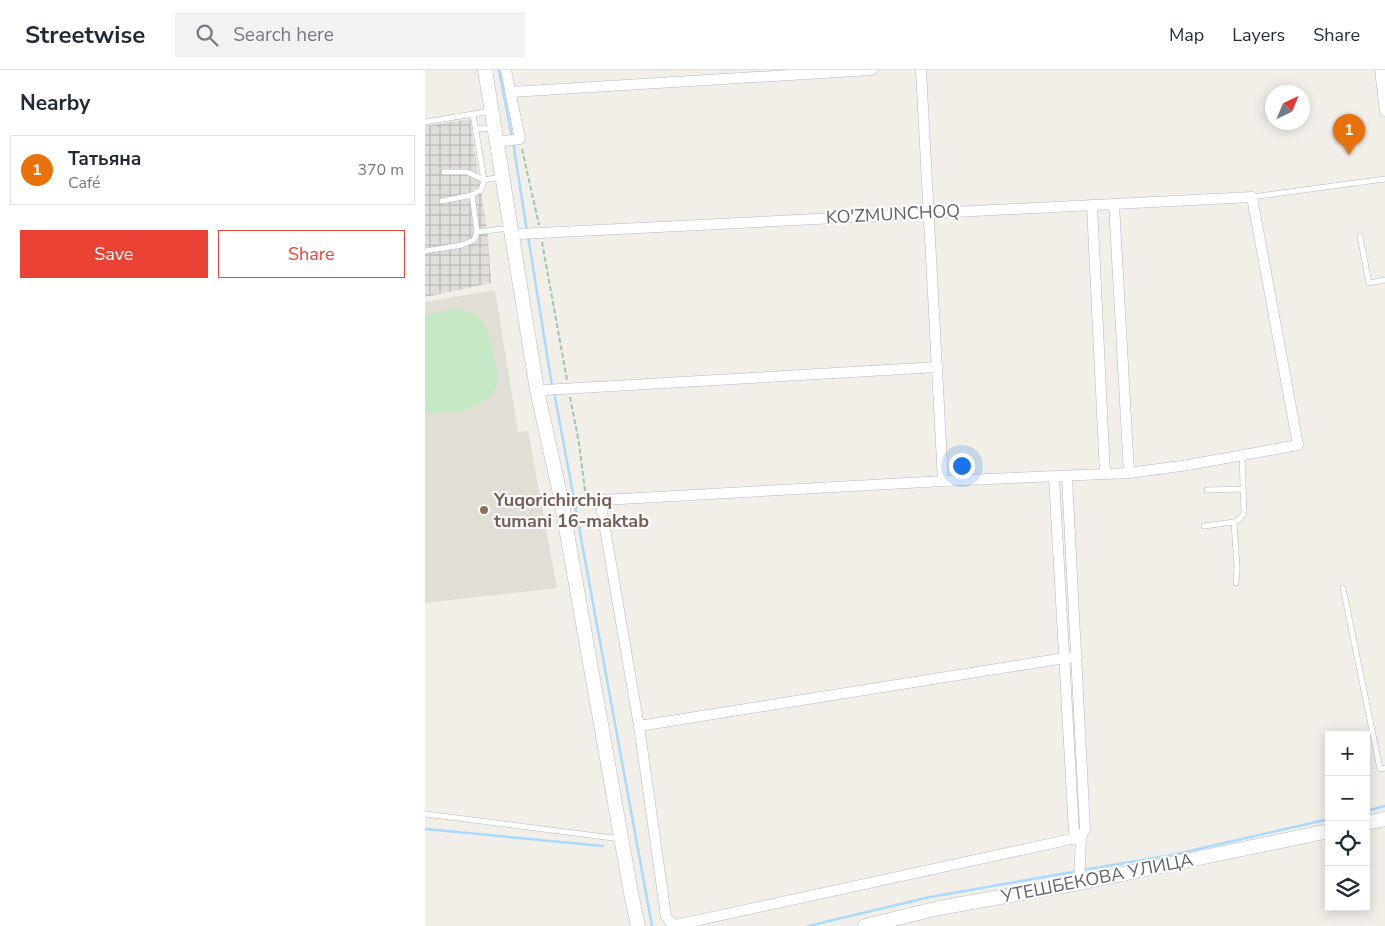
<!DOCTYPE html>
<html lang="en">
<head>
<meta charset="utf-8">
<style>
  :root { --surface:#fff; --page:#f2f2f3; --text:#1f2937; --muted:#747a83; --line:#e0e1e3; --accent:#ea4335 }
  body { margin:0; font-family:"Nunito Sans",sans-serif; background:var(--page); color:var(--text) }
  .controls { position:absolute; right:15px; bottom:15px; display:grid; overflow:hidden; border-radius:0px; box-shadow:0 2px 12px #0003 }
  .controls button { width:45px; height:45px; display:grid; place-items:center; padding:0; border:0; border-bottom:1px solid var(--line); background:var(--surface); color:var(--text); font:25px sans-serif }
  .compass { position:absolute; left:840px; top:15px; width:45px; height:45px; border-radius:50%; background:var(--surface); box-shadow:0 2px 12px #0003; rotate:44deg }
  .you { position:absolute; left:536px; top:395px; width:18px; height:18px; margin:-12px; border:4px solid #fff; border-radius:50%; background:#1a73e8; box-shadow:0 0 0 8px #1a73e833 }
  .badge { display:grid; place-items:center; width:32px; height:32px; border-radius:50%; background:var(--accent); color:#fff; font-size:16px; font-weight:700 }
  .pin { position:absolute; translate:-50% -41px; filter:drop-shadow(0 1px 2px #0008) }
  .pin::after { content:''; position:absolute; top:26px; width:18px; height:15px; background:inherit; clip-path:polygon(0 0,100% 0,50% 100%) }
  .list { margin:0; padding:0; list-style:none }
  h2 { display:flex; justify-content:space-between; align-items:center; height:65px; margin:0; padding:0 20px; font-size:21px }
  h2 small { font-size:16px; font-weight:400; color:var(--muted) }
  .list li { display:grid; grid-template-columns:32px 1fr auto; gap:15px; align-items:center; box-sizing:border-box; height:70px; margin:0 10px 10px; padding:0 10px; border:1px solid var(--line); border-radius:0px }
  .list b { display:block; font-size:19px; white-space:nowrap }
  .list p { margin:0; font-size:16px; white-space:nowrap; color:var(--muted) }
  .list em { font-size:16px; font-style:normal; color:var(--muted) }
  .actions { display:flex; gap:10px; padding:15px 20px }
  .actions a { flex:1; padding:11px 0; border:1px solid var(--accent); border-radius:0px; text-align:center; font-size:18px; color:var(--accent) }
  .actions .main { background:var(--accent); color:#fff }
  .icon { flex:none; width:28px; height:28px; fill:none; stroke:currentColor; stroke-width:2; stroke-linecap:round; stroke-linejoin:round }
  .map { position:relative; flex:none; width:960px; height:856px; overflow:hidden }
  header { display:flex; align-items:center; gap:30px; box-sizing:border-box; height:70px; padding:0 25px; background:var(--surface); border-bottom:1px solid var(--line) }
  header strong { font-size:24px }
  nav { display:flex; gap:28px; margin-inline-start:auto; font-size:18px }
  .search { width:350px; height:45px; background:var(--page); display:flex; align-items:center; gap:12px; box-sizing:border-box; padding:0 18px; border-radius:0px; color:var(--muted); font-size:19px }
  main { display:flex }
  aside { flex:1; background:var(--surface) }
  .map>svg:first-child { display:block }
  .industrial { fill:url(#industrial-grid) }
  .education { fill:#e1ded6 }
  .park { fill:#c5e8c5 }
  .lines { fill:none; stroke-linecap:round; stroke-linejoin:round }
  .stream { stroke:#aadaff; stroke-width:2.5 }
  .lane-casing { stroke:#b5b8bc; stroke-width:6 }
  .street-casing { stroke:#b5b8bc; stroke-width:11 }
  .secondary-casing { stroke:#b6babf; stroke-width:15 }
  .path { stroke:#9cc7a9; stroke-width:2; stroke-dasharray:5 2.5; stroke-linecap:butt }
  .lane { stroke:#fff; stroke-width:5 }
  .street { stroke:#fff; stroke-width:10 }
  .secondary { stroke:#fff; stroke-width:14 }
  .education-dot { fill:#8d6e63; stroke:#fff; stroke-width:2 }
  .labels { text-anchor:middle; stroke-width:4; stroke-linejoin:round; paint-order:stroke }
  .street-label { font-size:18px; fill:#5f6368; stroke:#fff }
  .education-label { font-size:18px; font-weight:bold; fill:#785e54; stroke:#fff; text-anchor:start }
</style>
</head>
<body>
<header>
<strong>Streetwise</strong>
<div class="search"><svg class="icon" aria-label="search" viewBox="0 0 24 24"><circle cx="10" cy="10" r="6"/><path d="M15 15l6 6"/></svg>Search here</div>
<nav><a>Map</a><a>Layers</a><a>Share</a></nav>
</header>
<main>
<aside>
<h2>Nearby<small></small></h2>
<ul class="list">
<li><span class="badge" style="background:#e8710a">1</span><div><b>Татьяна</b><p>Café</p></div><em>370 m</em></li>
</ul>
<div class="actions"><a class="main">Save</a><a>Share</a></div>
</aside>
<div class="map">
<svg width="960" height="856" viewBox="0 0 960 856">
  <defs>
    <pattern id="industrial-grid" width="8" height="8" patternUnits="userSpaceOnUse" patternTransform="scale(1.25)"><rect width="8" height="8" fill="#e0deda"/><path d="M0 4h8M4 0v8" fill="none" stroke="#b9b8b5"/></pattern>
  </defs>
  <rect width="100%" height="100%" fill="#f1efe8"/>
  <path class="industrial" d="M45,49L63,167L66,213L0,227V56Z"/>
  <path class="education" d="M70,220L93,362L103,361L132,518L0,533V232Z"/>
  <path class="park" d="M33,239C41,241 48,242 54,248C65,257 74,299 72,313C71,318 69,322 65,326C49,343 21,342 0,344V245Z"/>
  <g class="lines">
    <path class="stream" d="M74,0L87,67
      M88,72L102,161
      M103,166L127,316
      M129,322L149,429
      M150,435L227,856
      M941,741L960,736
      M0,759L178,776
      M658,800L747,785L904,749
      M383,856L505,827L653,801"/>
    <g class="lane-casing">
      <path id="lane" d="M48,44L59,110L77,107
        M0,52L66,41
        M51,59L68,58
        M19,102H42L59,110L56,120L47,125L52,162L85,158
        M827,127L960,109
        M17,131L47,125
        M935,166L944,213L960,210
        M0,181L37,175L49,170L52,162
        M782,420L818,419
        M809,452L812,497L811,513
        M779,456L809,452L814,450L819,443L817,385
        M918,518L955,699L960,698
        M0,744L196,769"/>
    </g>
    <g class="street-casing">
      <path id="street" d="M496,0L518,411
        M955,0L960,41
        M86,22L447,0
        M78,71L95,69L81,0
        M689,134L704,403
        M667,135L680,404
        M94,164L827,127L873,375L763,395L704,403L518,411L142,432
        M119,320L513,297
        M629,407L649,762L656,767
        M642,407L660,760L656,767L654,813
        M175,430L214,656L241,846L245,852L251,855L656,767
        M214,656L640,588L652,587"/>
    </g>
    <g class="secondary-casing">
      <path id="secondary" d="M60,0L112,320L135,424L206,823L213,856
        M941,753L960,749
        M440,856L514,838L654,813L904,761"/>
    </g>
    <path class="path" d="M97,79L114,155
      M117,172L142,310
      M145,327L154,373L160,421"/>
    <use href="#lane" class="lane"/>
    <use href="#street" class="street"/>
    <use href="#secondary" class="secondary"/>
  </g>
  <circle class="education-dot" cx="59" cy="440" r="5"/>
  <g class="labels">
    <g class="street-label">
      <text transform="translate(468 144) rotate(-3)" y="6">KO'ZMUNCHOQ</text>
      <text transform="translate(672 808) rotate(-11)" y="6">УТЕШБЕКОВА УЛИЦА</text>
    </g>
    <g class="education-label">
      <text x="69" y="436">Yuqorichirchiq<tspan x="69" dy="21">tumani 16-maktab</tspan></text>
    </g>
  </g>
</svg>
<div class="controls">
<button>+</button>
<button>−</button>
<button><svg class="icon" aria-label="locate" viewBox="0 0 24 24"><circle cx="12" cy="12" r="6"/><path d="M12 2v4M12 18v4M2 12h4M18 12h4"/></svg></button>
<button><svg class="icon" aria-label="layers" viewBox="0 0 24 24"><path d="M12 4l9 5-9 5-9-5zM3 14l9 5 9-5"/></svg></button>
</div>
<svg class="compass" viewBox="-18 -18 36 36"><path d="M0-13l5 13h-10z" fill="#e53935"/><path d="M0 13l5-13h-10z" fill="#747a83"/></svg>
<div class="you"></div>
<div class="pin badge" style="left:924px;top:85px;background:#e8710a">1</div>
</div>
</main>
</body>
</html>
